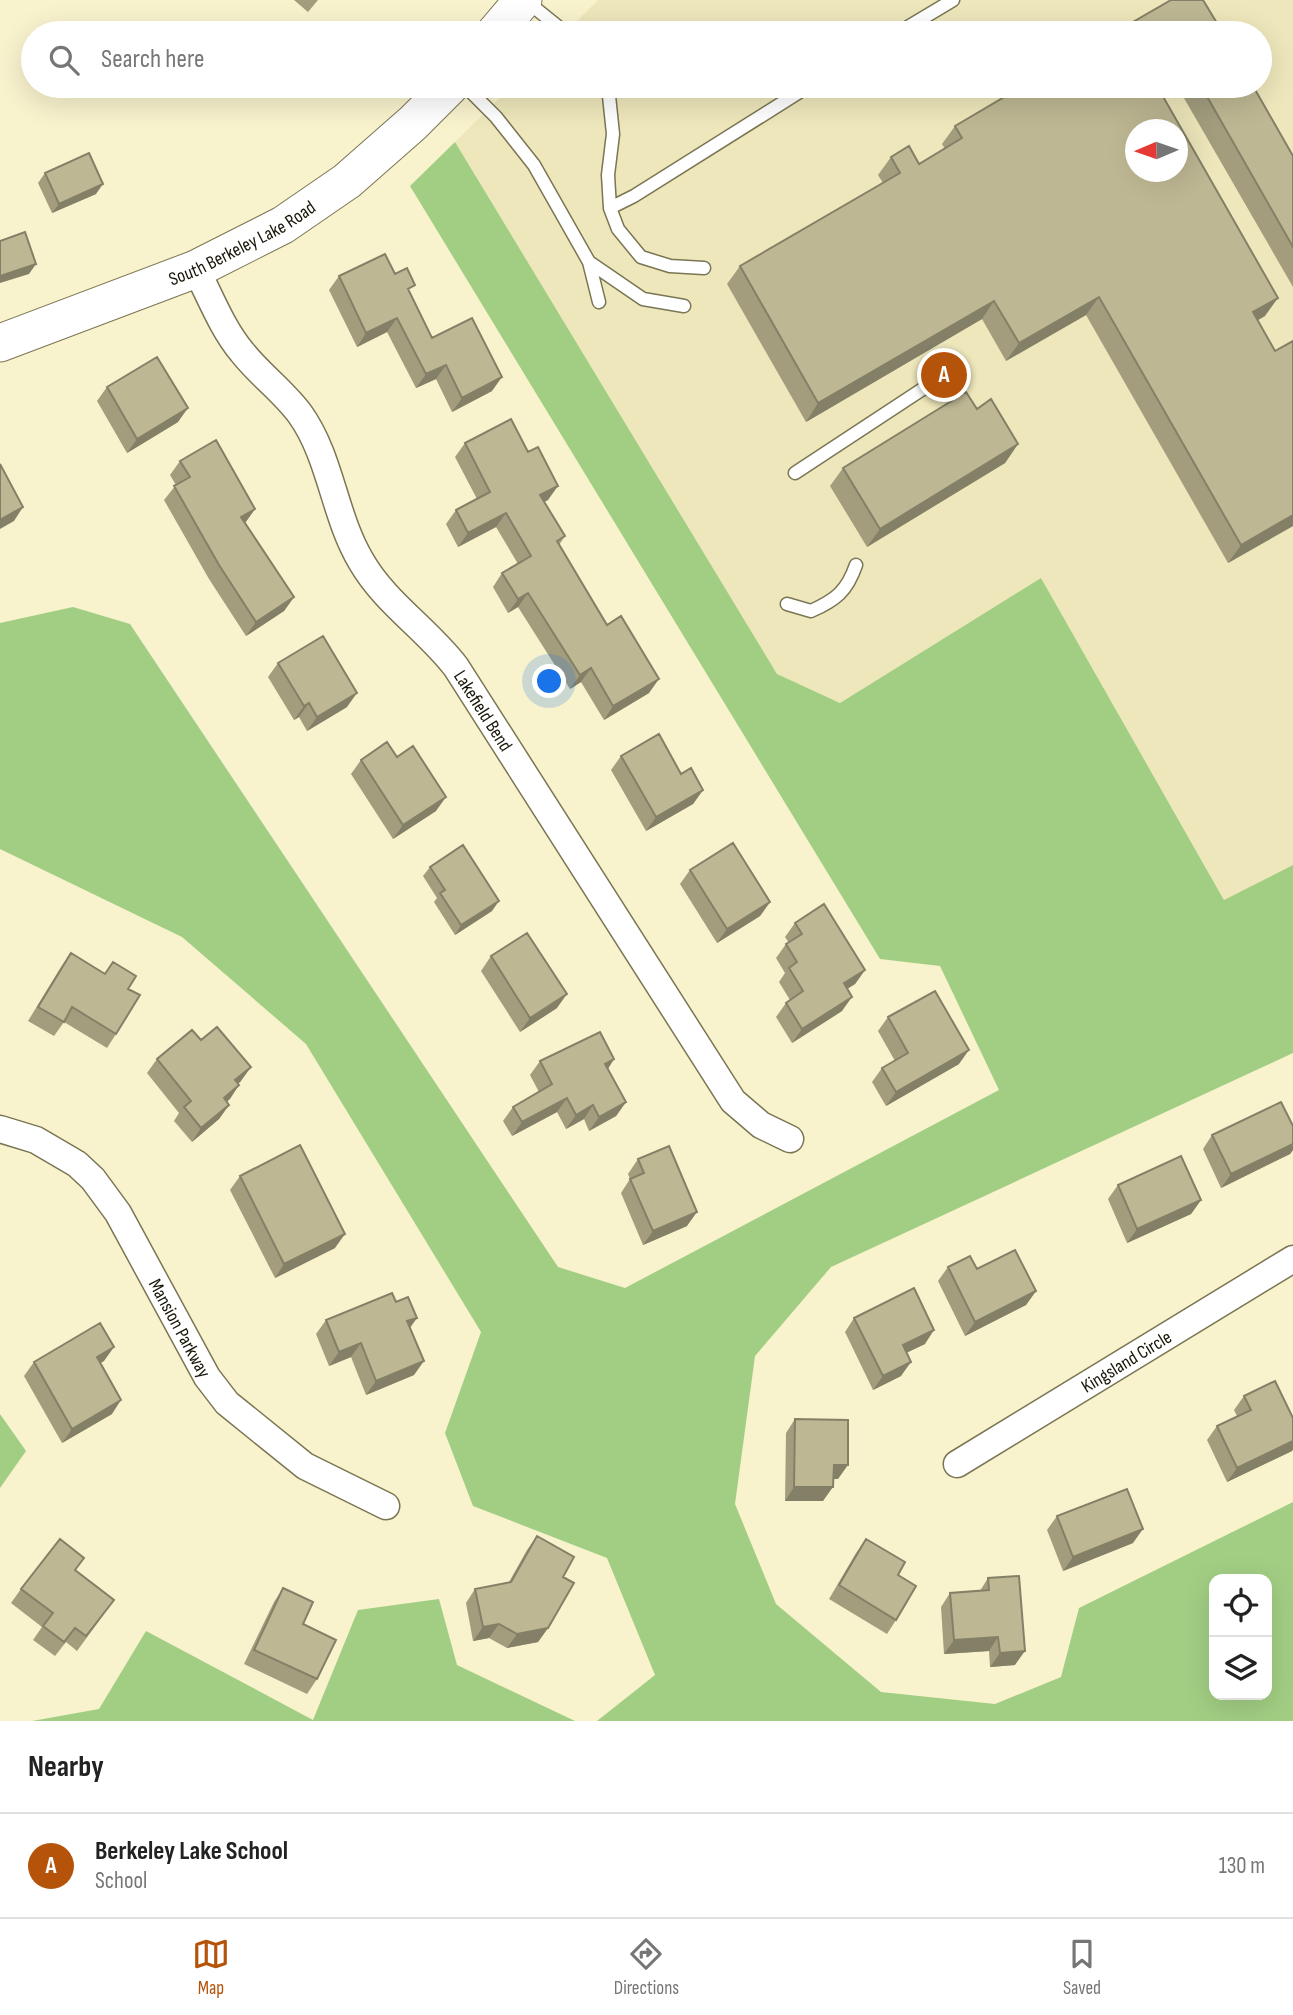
<!DOCTYPE html>
<html lang="en">
<head>
<meta charset="utf-8">
<style>
  :root { --surface:#fff; --page:#f6f6f6; --text:#222; --muted:#767676; --line:#e0e0e0; --accent:#b45309 }
  body { margin:0; font-family:"Sofia Sans Condensed",sans-serif; background:var(--page); color:var(--text) }
  .controls { position:absolute; right:21px; bottom:21px; display:grid; overflow:hidden; border-radius:14px; box-shadow:0 7px 28px #0002 }
  .controls button { width:63px; height:63px; display:grid; place-items:center; padding:0; border:0; border-bottom:2px solid var(--line); background:var(--surface); color:var(--text); font:35px sans-serif }
  .compass { position:absolute; left:1125px; top:119px; width:63px; height:63px; border-radius:50%; background:var(--surface); box-shadow:0 7px 28px #0002; rotate:268deg }
  .you { position:absolute; left:550px; top:682px; width:24px; height:24px; margin:-18px; border:5px solid #fff; border-radius:50%; background:#1a73e8; box-shadow:0 0 0 10px #1a73e833 }
  .badge { display:grid; place-items:center; width:46px; height:46px; border-radius:50%; background:var(--accent); color:#fff; font-size:23px; font-weight:700 }
  .pin { position:absolute; translate:-50% -50%; border:4px solid #fff; box-shadow:0 2px 7px #0006 }
  .list { margin:0; padding:0; list-style:none }
  h2 { display:flex; justify-content:space-between; align-items:center; height:91px; margin:0; padding:0 28px; font-size:30px }
  h2 small { font-size:23px; font-weight:400; color:var(--muted) }
  .list li { display:grid; grid-template-columns:46px 1fr auto; gap:21px; align-items:center; box-sizing:border-box; height:105px; padding:0 28px; border-top:2px solid var(--line) }
  .list b { display:block; font-size:26px; white-space:nowrap }
  .list p { margin:0; font-size:23px; white-space:nowrap; color:var(--muted) }
  .list em { font-size:23px; font-style:normal; color:var(--muted) }
  .icon { flex:none; width:38px; height:38px; fill:none; stroke:currentColor; stroke-width:2; stroke-linecap:round; stroke-linejoin:round }
  .map { position:relative; flex:none; width:1293px; height:1721px; overflow:hidden }
  .search { position:absolute; background:var(--surface); box-shadow:0 7px 28px #0002; left:21px; right:21px; top:21px; height:77px; display:flex; align-items:center; gap:18px; box-sizing:border-box; padding:0 24px; border-radius:38px; color:var(--muted); font-size:26px }
  .sheet { height:196px; background:var(--surface) }
  nav { display:flex; justify-content:space-around; align-items:center; box-sizing:border-box; height:98px; border-top:2px solid var(--line); background:var(--surface); font-size:19px; color:var(--muted) }
  nav a { display:grid; justify-items:center; gap:4px }
  nav .on { color:var(--accent) }
  .map>svg:first-child { display:block }
  .built { fill:#eee7bb; fill-rule:evenodd }
  .green { fill:#a2ce83; fill-rule:evenodd }
  .lines { fill:none; stroke-linecap:round; stroke-linejoin:round }
  .lane-casing { stroke:#7a7553; stroke-width:15 }
  .street-casing { stroke:#7a7553; stroke-width:29 }
  .secondary-casing { stroke:#7a7553; stroke-width:39 }
  .lane { stroke:#fff; stroke-width:12 }
  .street { stroke:#fff; stroke-width:26 }
  .secondary { stroke:#fff; stroke-width:37 }
  .wall { fill:#a39d7e }
  .shaded-wall { fill:#848067 }
  .building { fill:#bdb793; stroke:#848067; stroke-width:2; fill-rule:evenodd }
  .labels { text-anchor:middle; stroke-width:5; stroke-linejoin:round; paint-order:stroke }
  .street-label { font-size:19px; fill:#181608; stroke:#fff }
</style>
</head>
<body>
<div class="map">
<svg width="1293" height="1721" viewBox="0 0 1293 1721">
  <rect width="100%" height="100%" fill="#f8f2cd"/>
  <path class="built" d="M598,0H1293V865L1225,901L1041,578L840,703L777,674L455,142L512,86H1260V33H565ZM1136,130H1178V172H1136Z"/>
  <path class="green" d="M455,142L777,674L840,703L1041,578L1224,900L1293,865V1053L831,1267L755,1356L735,1504L776,1604L881,1692L995,1704L1061,1677L1079,1608L1293,1502V1721H597L655,1675L607,1558L473,1506L445,1433L481,1332L306,1044L182,937L0,849V623L73,607L130,624L558,1267L625,1288L999,1090L940,966L880,959L410,186ZM1267,1579V1695H1214V1579Z
    M0,1414L26,1451L0,1488Z
    M439,1599L457,1665L575,1721H32L99,1709L146,1631L313,1720L358,1610Z"/>
  <g class="lines">
    <g class="lane-casing">
      <path id="lane" d="M525,0L566,33
        M898,33L953,0
        M465,86L496,117L534,165L589,262L599,302
        M608,86L613,134L608,175L610,208L618,229L641,257L670,266L704,268
        M610,208L634,196L809,86
        M589,262L643,299L684,306
        M795,473L944,375
        M787,604L811,611C836,600 847,591 856,565"/>
    </g>
    <g class="street-casing">
      <g id="street">
        <path id="s1" d="M196,269C210,296 222,328 242,352C259,374 283,391 300,414C331,457 334,516 361,561C385,603 427,629 456,667L733,1101L761,1125L790,1139"/>
        <path id="s2" d="M0,1129L36,1140L77,1164L93,1179L118,1213L207,1377L227,1403L305,1466L386,1506"/>
        <path id="s3" d="M957,1464L1293,1259"/>
      </g>
    </g>
    <g class="secondary-casing">
      <g id="secondary">
        <path d="M495,33L523,0"/>
        <path id="s4" d="M0,343L196,269L283,225L347,181L413,123L450,86"/>
      </g>
    </g>
    <use href="#lane" class="lane"/>
    <use href="#street" class="street"/>
    <use href="#secondary" class="secondary"/>
  </g>
  <path class="wall" d="M294,0H318L308,12Z
    M1177,86H1253L1293,156V287Z
    M955,126L1265,316L1258,320L1275,351L1293,341V526L1228,563L1086,315L1006,361L982,319L806,422L727,284L740,266L883,183L878,175L891,157L919,164L945,149L942,144Z
    M45,173L96,194L52,213L38,183Z
    M395,274L410,293L432,338L492,391L452,412L436,379L416,388L387,332L357,347L329,290L339,276Z
    M107,387L178,422L127,453L97,401Z
    M977,409L1018,444L1005,463L867,547L830,486L843,468Z
    M465,443L548,500L544,502L565,536L559,545L649,693L604,720L581,682L570,689L518,607L508,613L493,587L502,573L518,564L496,527L458,547L446,524L456,510L477,499L455,457Z
    M180,461L255,509L245,523L294,597L284,611L246,636L209,579L164,500L176,485L170,475Z
    M278,663L347,707L307,731L299,717L294,720L268,677Z
    M621,756L681,774L703,790L693,804L646,831L611,770Z
    M397,757L436,811L393,839L351,774L361,760Z
    M430,867L492,911L455,935L434,902L437,898L423,876Z
    M690,870L770,902L760,916L717,943L680,884Z
    M795,923L865,970L855,984L847,989L842,1011L792,1043L776,1017L786,1003L790,1000L779,982L785,973L776,958L786,944L789,943L785,937Z
    M71,953L104,974L113,962L128,989L116,1034L107,1048L64,1022L54,1036L28,1021L61,967Z
    M491,956L557,1008L520,1032L481,971Z
    M888,1017L959,1064L886,1106L872,1082L882,1068L895,1061L878,1031Z
    M201,1040L241,1081L238,1084L239,1085L227,1102L229,1105L219,1119L192,1142L174,1121L179,1113L147,1073L157,1059Z
    M614,1059L608,1069L626,1102L616,1116L589,1131L584,1119L566,1129L557,1112L512,1136L503,1121L513,1107L539,1092L530,1075L540,1061Z
    M1293,1126V1150L1290,1154L1221,1188L1203,1149L1212,1135Z
    M638,1159L687,1226L643,1245L621,1193L630,1179L628,1174Z
    M240,1176L335,1248L275,1278L230,1190Z
    M1118,1185L1201,1200L1191,1214L1127,1243L1108,1199Z
    M948,1267L977,1269L1036,1291L1026,1305L965,1336L938,1281Z
    M396,1302L417,1318L410,1327L414,1375L366,1395L351,1357L329,1366L316,1334L326,1320Z
    M854,1318L925,1344L906,1353L901,1376L873,1390L845,1332Z
    M104,1361L100,1363L112,1414L62,1443L24,1376L34,1362Z
    M1244,1396L1293,1418V1449L1292,1451L1227,1482L1207,1440L1217,1426L1237,1416L1234,1410Z
    M795,1419L838,1479H833L823,1501H785L786,1433Z
    M1057,1516L1133,1543L1063,1571L1047,1530Z
    M537,1536L563,1577L548,1628L538,1642L507,1648L489,1638L473,1641L466,1603L475,1589L509,1582L527,1550Z
    M866,1539L898,1575L896,1620L887,1634L829,1599L856,1553Z
    M84,1558L75,1570L104,1614L77,1651L66,1642L55,1656L33,1640L42,1627L11,1603L21,1589Z
    M988,1578L1015,1665L990,1667L989,1651L944,1654L941,1607L950,1593L980,1591Z
    M283,1588L303,1624L317,1679L307,1694L244,1664L274,1602Z"/>
  <path class="shaded-wall" d="M103,184L96,194L52,213L59,204Z
    M36,264L29,274L0,283V276Z
    M1099,297L1086,315L1006,361L1019,343Z
    M1278,298L1265,316L1240,330L1253,312Z
    M994,301L982,319L806,422L818,403Z
    M397,318L387,332L357,347L366,333Z
    M446,365L436,379L416,388L426,374Z
    M502,377L492,391L452,412L462,398Z
    M188,408L178,422L127,453L137,439Z
    M1018,444L1005,463L867,547L880,529Z
    M558,486L548,500L530,509L540,495Z
    M23,507L14,521L0,529V520Z
    M255,509L245,523L241,517Z
    M506,513L496,527L458,547L468,533Z
    M1293,515V526L1228,563L1241,545Z
    M528,593L518,607L508,613L518,599Z
    M294,597L284,611L246,636L256,622Z
    M591,668L581,682L570,689L580,675Z
    M659,679L649,693L604,720L613,706Z
    M357,693L347,707L307,731L317,717Z
    M309,703L299,717L294,720L304,706Z
    M703,790L693,804L646,831L656,817Z
    M446,797L436,811L393,839L403,825Z
    M499,901L492,911L455,935L461,925Z
    M770,902L760,916L717,943L727,929Z
    M865,970L855,984L834,997L844,983Z
    M567,994L557,1008L520,1032L530,1018Z
    M852,997L842,1011L792,1043L802,1029Z
    M969,1050L959,1064L886,1106L896,1092Z
    M614,1059L605,1073V1064Z
    M251,1067L241,1081L226,1094L235,1080Z
    M239,1085L230,1099L214,1112L224,1098Z
    M567,1098L557,1112L512,1136L522,1122Z
    M626,1102L616,1116L589,1131L599,1117Z
    M229,1105L219,1119L192,1142L201,1128Z
    M593,1105L584,1119L566,1129L576,1115Z
    M1293,1144V1150L1290,1154L1221,1188L1231,1174Z
    M1201,1200L1191,1214L1127,1243L1137,1229Z
    M697,1212L687,1226L643,1245L653,1231Z
    M345,1234L335,1248L275,1278L284,1264Z
    M1036,1291L1026,1305L965,1336L975,1322Z
    M417,1318L407,1332V1321Z
    M934,1330L925,1344L893,1359L903,1345Z
    M361,1343L351,1357L329,1366L339,1352Z
    M114,1347L104,1361L87,1371L97,1357Z
    M424,1361L414,1375L366,1395L376,1381Z
    M911,1362L901,1376L873,1390L883,1376Z
    M121,1400L112,1414L62,1443L72,1429Z
    M1293,1441V1449L1292,1451L1227,1482L1237,1468Z
    M834,1465H848L838,1479H824Z
    M794,1487H833L823,1501H785Z
    M1143,1529L1133,1543L1063,1571L1073,1557Z
    M499,1624L489,1638L473,1641L483,1627Z
    M548,1628L538,1642L507,1648L517,1634Z
    M998,1637L989,1651L944,1654L954,1640Z
    M1025,1651L1015,1665L990,1667L1000,1653Z"/>
  <path class="building" d="M1171,0H1203L1223,33H1114Z
    M1023,86H1157L1278,298L1253,312L1275,351L1293,341V515L1241,545L1099,297L1019,343L994,301L818,403L740,266L900,173L891,157L909,146L919,164L962,138L955,126ZM1136,130H1178V172H1136Z
    M1201,86H1253L1293,156V247Z
    M89,153L103,184L59,204L45,173Z
    M25,232L36,264L0,276V241Z
    M385,254L395,274L407,268L415,285L408,289L432,338L472,318L502,377L462,398L446,365L426,374L397,318L366,333L339,276Z
    M157,357L188,408L137,439L107,387Z
    M966,392L977,409L991,399L1018,444L880,529L843,468Z
    M511,419L528,452L538,447L558,486L540,495L565,536L557,541L607,625L621,616L659,679L613,706L591,668L580,675L528,593L518,599L502,573L531,556L506,513L468,533L456,510L490,492L465,443Z
    M216,440L255,509L241,517L294,597L256,622L219,565L174,486L190,477L180,461Z
    M0,464L23,507L0,520Z
    M323,636L357,693L317,717L309,703L304,706L278,663Z
    M659,734L681,774L691,768L703,790L656,817L621,756Z
    M387,742L397,757L413,746L446,797L403,825L361,760Z
    M733,843L770,902L727,929L690,870Z
    M463,845L499,901L461,925L440,893L445,890L430,867Z
    M824,904L865,970L844,983L852,997L802,1029L786,1003L803,991L789,968L797,962L786,944L802,934L795,923Z
    M527,933L567,994L530,1018L491,956Z
    M71,953L105,974L113,962L136,976L128,989L140,995L116,1034L72,1007L64,1022L38,1007Z
    M935,991L969,1050L896,1092L882,1068L908,1053L888,1017Z
    M217,1027L251,1067L235,1080L239,1085L224,1098L229,1105L201,1128L184,1107L191,1101L157,1059L192,1030L201,1040Z
    M600,1032L614,1059L605,1064L626,1102L599,1117L593,1105L576,1115L567,1098L522,1122L513,1107L552,1084L540,1061Z
    M1281,1102L1293,1126V1144L1231,1174L1212,1135Z
    M300,1145L345,1234L284,1264L240,1176Z
    M669,1146L697,1212L653,1231L630,1179L644,1173L638,1159Z
    M1181,1156L1201,1200L1137,1229L1118,1185Z
    M1015,1250L1036,1291L975,1322L948,1267L970,1256L977,1269Z
    M914,1288L934,1330L903,1345L911,1362L883,1376L854,1318Z
    M392,1293L396,1302L408,1297L417,1318L407,1321L424,1361L376,1381L361,1343L339,1352L326,1320Z
    M100,1323L114,1347L97,1357L121,1400L72,1429L34,1362Z
    M1275,1381L1293,1418V1441L1237,1468L1217,1426L1251,1410L1244,1396Z
    M795,1419L848,1420V1465H834L833,1487H794Z
    M1127,1489L1143,1529L1073,1557L1057,1516Z
    M537,1536L574,1557L563,1577L574,1583L548,1628L517,1634L499,1624L483,1627L475,1589L511,1582Z
    M60,1539L84,1558L75,1570L114,1600L86,1636L75,1628L64,1642L43,1626L53,1613L21,1589Z
    M866,1539L905,1562L898,1575L916,1586L896,1620L839,1585Z
    M1019,1576L1025,1651L1000,1653L998,1637L954,1640L950,1593L989,1590L988,1578Z
    M283,1588L313,1602L303,1624L336,1640L317,1679L254,1650Z"/>
  <g class="labels">
    <g class="street-label">
      <text dy="7" stroke="none"><textPath href="#s4" startOffset="262">South Berkeley Lake Road</textPath></text>
      <text dy="7" stroke="none"><textPath href="#s1" startOffset="534">Lakefield Bend</textPath></text>
      <text dy="7" stroke="none"><textPath href="#s2" startOffset="280">Mansion Parkway</textPath></text>
      <text dy="7" stroke="none"><textPath href="#s3" startOffset="198">Kingsland Circle</textPath></text>
    </g>
  </g>
</svg>
<div class="controls">
<button><svg class="icon" aria-label="locate" viewBox="0 0 24 24"><circle cx="12" cy="12" r="6"/><path d="M12 2v4M12 18v4M2 12h4M18 12h4"/></svg></button>
<button><svg class="icon" aria-label="layers" viewBox="0 0 24 24"><path d="M12 4l9 5-9 5-9-5zM3 14l9 5 9-5"/></svg></button>
</div>
<svg class="compass" viewBox="-18 -18 36 36"><path d="M0-13l5 13h-10z" fill="#e53935"/><path d="M0 13l5-13h-10z" fill="#767676"/></svg>
<div class="you"></div>
<div class="pin badge" style="left:944px;top:375px">A</div>
<div class="search"><svg class="icon" aria-label="search" viewBox="0 0 24 24"><circle cx="10" cy="10" r="6"/><path d="M15 15l6 6"/></svg>Search here</div>
</div>
<section class="sheet">
<h2>Nearby<small></small></h2>
<ul class="list">
<li><span class="badge">A</span><div><b>Berkeley Lake School</b><p>School</p></div><em>130 m</em></li>
</ul>
</section>
<nav>
<a class="on"><svg class="icon" aria-label="map" viewBox="0 0 24 24"><path d="M3 6l6-2 6 2 6-2v14l-6 2-6-2-6 2zM9 4v14M15 6v14"/></svg>Map</a>
<a><svg class="icon" aria-label="directions" viewBox="0 0 24 24"><path d="M12 3l9 9-9 9-9-9zM9 14v-3h6M13 9l2 2-2 2"/></svg>Directions</a>
<a><svg class="icon" aria-label="saved" viewBox="0 0 24 24"><path d="M7 4h10v16l-5-4-5 4z"/></svg>Saved</a>
</nav>
</body>
</html>
